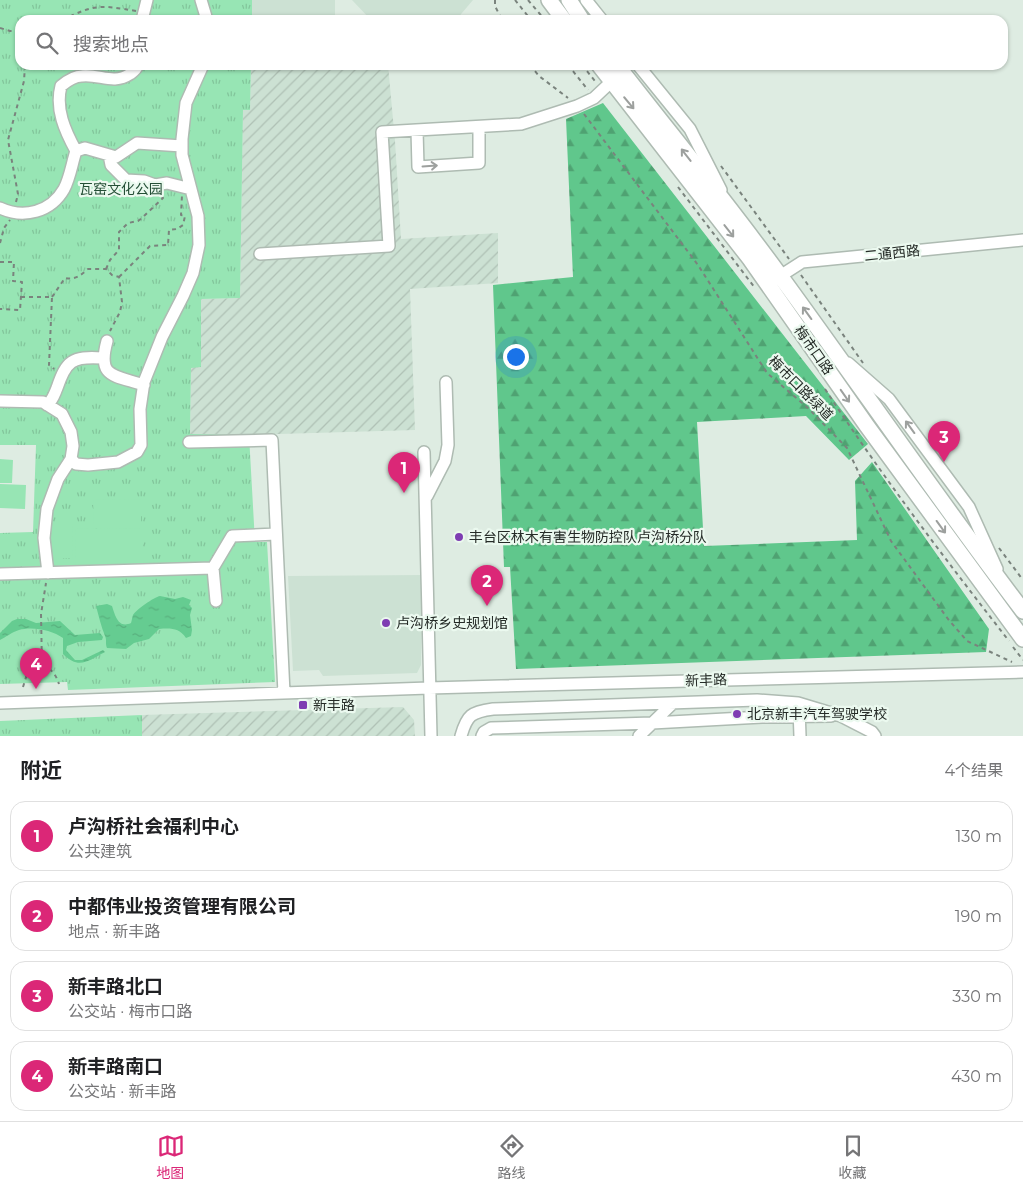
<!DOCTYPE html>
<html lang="zh">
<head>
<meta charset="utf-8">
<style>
  :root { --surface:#fff; --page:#f2f2f2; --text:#202124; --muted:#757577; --line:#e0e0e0; --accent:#db2777 }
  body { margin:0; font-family:Montserrat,"Noto Sans SC",sans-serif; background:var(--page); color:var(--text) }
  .you { position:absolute; left:515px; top:356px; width:18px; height:18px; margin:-12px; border:4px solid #fff; border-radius:50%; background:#1a73e8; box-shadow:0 0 0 8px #1a73e833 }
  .badge { display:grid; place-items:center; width:32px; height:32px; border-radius:50%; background:var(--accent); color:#fff; font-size:16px; font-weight:700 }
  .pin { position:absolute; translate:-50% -41px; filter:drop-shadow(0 1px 2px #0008) }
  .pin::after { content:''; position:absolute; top:26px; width:18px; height:15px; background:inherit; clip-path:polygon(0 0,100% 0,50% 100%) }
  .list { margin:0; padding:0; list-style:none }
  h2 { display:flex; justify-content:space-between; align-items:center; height:65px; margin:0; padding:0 20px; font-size:21px }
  h2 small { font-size:16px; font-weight:400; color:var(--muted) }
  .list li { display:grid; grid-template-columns:32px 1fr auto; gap:15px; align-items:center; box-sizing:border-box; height:70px; margin:0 10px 10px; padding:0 10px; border:1px solid var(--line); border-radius:15px }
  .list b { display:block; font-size:19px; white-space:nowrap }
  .list p { margin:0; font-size:16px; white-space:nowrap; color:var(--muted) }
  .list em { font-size:16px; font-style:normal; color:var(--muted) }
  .icon { flex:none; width:28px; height:28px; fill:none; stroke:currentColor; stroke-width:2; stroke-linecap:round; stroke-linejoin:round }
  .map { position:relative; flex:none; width:1023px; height:736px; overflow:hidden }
  .search { position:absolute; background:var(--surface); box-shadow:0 1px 4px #0004; left:15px; right:15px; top:15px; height:55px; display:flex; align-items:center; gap:12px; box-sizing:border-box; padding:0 18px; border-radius:15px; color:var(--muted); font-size:19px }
  .sheet { height:385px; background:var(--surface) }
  nav { display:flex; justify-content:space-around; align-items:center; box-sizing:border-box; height:70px; border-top:1px solid var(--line); background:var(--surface); font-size:14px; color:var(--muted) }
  nav a { display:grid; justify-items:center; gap:2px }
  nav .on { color:var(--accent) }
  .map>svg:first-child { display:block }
  .built { fill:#cce1d3 }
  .industrial { fill:url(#industrial-furrows) }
  .grass { fill:url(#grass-tufts) }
  .forest { fill:url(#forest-firs) }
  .garden { fill:#97e5b4 }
  .water { fill:url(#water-ripples) }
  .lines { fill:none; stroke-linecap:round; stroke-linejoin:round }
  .minor-casing { stroke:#aebbb2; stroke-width:14 }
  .major-casing { stroke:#aebbb2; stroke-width:18 }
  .path { stroke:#7a837d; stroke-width:2; stroke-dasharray:4 4; stroke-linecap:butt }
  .minor { stroke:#fff; stroke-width:11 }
  .major { stroke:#fff; stroke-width:15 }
  .oneway { stroke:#9da09e }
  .poi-dot { fill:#7e3db2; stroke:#ebf9ef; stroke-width:2 }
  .labels { text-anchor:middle; stroke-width:4.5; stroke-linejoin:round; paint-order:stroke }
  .park-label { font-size:14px; fill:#244f36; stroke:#ebf9ef }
  .street-label { font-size:14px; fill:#252b27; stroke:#ebf9ef }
  .poi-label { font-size:14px; fill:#252b27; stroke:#ebf9ef; text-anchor:start }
</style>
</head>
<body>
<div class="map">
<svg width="1023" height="736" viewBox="0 0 1023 736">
  <defs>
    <pattern id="industrial-furrows" width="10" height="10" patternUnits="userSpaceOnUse" patternTransform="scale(1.25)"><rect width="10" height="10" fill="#cce1d3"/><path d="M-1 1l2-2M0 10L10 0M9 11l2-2" fill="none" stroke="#afc1b5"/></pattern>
    <pattern id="grass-tufts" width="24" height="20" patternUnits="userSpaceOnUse" patternTransform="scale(1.25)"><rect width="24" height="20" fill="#97e5b4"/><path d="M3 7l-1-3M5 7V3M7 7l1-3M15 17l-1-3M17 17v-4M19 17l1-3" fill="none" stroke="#82c59b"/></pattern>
    <pattern id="forest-firs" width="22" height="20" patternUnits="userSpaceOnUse" patternTransform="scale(1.25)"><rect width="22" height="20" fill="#60c78c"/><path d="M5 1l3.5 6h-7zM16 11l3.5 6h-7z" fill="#4fa272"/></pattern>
    <pattern id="water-ripples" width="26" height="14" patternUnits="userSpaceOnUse" patternTransform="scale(1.25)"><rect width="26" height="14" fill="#65cc91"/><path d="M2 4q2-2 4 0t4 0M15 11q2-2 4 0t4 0" fill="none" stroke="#58af7d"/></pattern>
  </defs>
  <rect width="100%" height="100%" fill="#deece2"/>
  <path class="built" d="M252,0H335V20H252Z
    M352,0H473L456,20H371Z
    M422,575L421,665L417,673L323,676L319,670L293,671L288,576Z"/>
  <path class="industrial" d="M251,65H388L395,141L401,239L498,233V283L410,289L415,430L249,435L190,434L191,367H201V299L240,298L243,110L250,109Z
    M403,707L414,720L415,736H142V715Z"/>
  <path class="grass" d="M0,0H252V20H20V65H251L250,110H243L240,298L201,299V367L191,368L190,434L249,435L255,542H267L275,682L68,690L67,682L0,684V533L33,532L36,445H0Z
    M142,715V736H0V721Z"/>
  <path class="forest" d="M603,103L868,444L849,460L806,416L697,422L704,546L857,540L855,481L872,462L989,629L986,652L516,669L510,567H504L493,285L573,277L566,119Z"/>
  <path class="garden" d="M0,459L13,460L12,483H0Z
    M0,484L26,485L25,509L0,508Z
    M141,499V525H94L93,500Z
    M49,524H72L73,558L50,559Z
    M142,528V567L76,568L75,529Z"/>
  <path class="water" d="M160,596L175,599L183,597L191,600L189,605L192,608L190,615L192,630L191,636L186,638C179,628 171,628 159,629L149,639L134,643L126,649L107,648C105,644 107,640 105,636C101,626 99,617 96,606L107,604L112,606C115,615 118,629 131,623C132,620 132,617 133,615C136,610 154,597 160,596Z
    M17,619H26L36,623L60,621L75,635L100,633L103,637L102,640L78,642L67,646L66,650L75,660H82L103,650L105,652C88,661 79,670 63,654V638C52,630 32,626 19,630C12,632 6,637 0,640V633L12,621Z"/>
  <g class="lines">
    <g class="minor-casing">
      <path id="minor" d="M201,0L207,20
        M586,0L602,20
        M142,20L147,0
        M638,65L690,129L721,190
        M417,130L418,167L479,163V127
        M76,151L85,148L116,157L137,143L182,146
        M109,155L111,165L126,180L144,181L155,185L167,183L191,189
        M0,208C24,219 51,212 64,189C70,178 72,163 76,151C65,131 55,109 61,86C67,81 74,76 82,76C100,74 113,85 130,74C134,71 136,70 138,65
        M260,254L389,246L382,132L521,124L577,106L594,98L611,82
        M774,280L802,262L1023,240
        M107,341C97,378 113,375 144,385
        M848,363L889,399L969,507L997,569
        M0,401L43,402L62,414L71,432L73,446L71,459L58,479L47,509L44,538L48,573
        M47,405C53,400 54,395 57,388C66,361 72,356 102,358
        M189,442L272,440L284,693
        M424,452L431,736
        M71,459L76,464L88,465L118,462L137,452L141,445L140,409L144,382L162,337L183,296L193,273L199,245L198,216L182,155V139L186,103L203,65
        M427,496L445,461L448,445L446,382
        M213,568L216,601
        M0,574L213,568L232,536L276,534
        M0,703L429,688L1023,672
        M799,709L800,736
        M461,736C467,715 471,712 493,709L757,700L798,703L841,716L872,732L875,736
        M482,736L484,732L491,728L652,723L762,717L831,716
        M639,736L673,703"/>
    </g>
    <g class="major-casing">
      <path id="major" d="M549,0L564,20
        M569,0L582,20
        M599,65L750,259L867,426L1023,639
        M617,65C672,136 729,205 781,277C862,388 940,502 1023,611"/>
    </g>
    <path class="path" d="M495,0V6L502,20
      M515,0L531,20
      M528,0L545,20
      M63,20C94,4 101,5 136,11
      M0,28L10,31H20
      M530,65L539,76L568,98
      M568,65L588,90
      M582,65L595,81
      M584,114L698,265L767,373L808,408L847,448L891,541L948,619L967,641L1012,662
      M721,166L789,259
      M678,187L755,288
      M16,202L18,194L8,140L24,81L25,65
      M0,243L4,228L10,220
      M0,262H14L13,281L22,282L20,310L0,309
      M106,269L110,260L119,250V232L128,223L138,221L142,218L163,198L160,195
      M801,275L863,363
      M119,277L150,246L168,245L169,230L177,229L183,225L185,216L181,215L182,195
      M21,297H52L49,365L54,369
      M52,297L65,278C75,280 80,276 88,269H106L112,275L119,277L122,302L120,312L110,331
      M825,389C882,476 945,559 1009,641
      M999,548L1023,580
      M1013,647L1023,660
      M42,666L41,614L46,583
      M23,687L27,674L37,665C50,667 55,672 59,684"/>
    <use href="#minor" class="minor"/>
    <use href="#major" class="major"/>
  </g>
  <defs><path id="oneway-shaft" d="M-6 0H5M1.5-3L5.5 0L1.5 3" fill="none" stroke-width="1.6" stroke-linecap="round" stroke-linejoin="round" transform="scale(1.25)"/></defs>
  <g class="oneway">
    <use href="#oneway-shaft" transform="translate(629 103) rotate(50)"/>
    <use href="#oneway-shaft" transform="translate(686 155) rotate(-128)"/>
    <use href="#oneway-shaft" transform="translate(430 166) rotate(-4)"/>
    <use href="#oneway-shaft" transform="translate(729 231) rotate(52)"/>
    <use href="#oneway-shaft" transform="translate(807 313) rotate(-126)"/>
    <use href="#oneway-shaft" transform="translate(845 396) rotate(55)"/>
    <use href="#oneway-shaft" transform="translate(910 427) rotate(-126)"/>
    <use href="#oneway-shaft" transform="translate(941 527) rotate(54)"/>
  </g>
  <g class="poi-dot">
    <circle cx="459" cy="537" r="5"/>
    <circle cx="386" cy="623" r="5"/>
    <rect x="298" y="700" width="10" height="10" rx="2.5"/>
    <circle cx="737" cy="714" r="5"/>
  </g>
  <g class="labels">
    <g class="park-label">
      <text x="121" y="194">瓦窑文化公园</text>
    </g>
    <g class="street-label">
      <text transform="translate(892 253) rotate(-6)" y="5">二通西路</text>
      <text transform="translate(814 350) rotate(55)" y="5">梅市口路</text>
      <text transform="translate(801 388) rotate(45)" y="5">梅市口路绿道</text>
      <text transform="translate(706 680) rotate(-2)" y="5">新丰路</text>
    </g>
    <g class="poi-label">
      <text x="469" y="542">丰台区林木有害生物防控队卢沟桥分队</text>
      <text x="396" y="628">卢沟桥乡史规划馆</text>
      <text x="313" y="710">新丰路</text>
      <text x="747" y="719">北京新丰汽车驾驶学校</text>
    </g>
  </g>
</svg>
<div class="you"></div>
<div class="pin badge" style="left:404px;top:493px">1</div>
<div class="pin badge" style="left:487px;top:606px">2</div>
<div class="pin badge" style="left:944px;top:462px">3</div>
<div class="pin badge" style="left:36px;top:689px">4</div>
<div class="search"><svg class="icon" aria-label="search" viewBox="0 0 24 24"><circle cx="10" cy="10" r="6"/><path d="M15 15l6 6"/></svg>搜索地点</div>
</div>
<section class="sheet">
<h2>附近<small>4个结果</small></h2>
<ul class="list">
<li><span class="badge">1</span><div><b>卢沟桥社会福利中心</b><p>公共建筑</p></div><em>130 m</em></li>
<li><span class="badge">2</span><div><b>中都伟业投资管理有限公司</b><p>地点 · 新丰路</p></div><em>190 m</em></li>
<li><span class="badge">3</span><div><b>新丰路北口</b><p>公交站 · 梅市口路</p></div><em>330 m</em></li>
<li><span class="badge">4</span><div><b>新丰路南口</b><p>公交站 · 新丰路</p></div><em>430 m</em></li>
</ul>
</section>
<nav>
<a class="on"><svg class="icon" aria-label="map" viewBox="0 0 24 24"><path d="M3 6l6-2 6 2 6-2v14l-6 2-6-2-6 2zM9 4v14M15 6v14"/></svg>地图</a>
<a><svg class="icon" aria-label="directions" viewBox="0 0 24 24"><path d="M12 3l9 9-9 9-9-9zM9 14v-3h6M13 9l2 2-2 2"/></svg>路线</a>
<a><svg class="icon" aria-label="saved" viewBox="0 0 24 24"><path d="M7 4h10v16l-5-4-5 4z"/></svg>收藏</a>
</nav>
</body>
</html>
